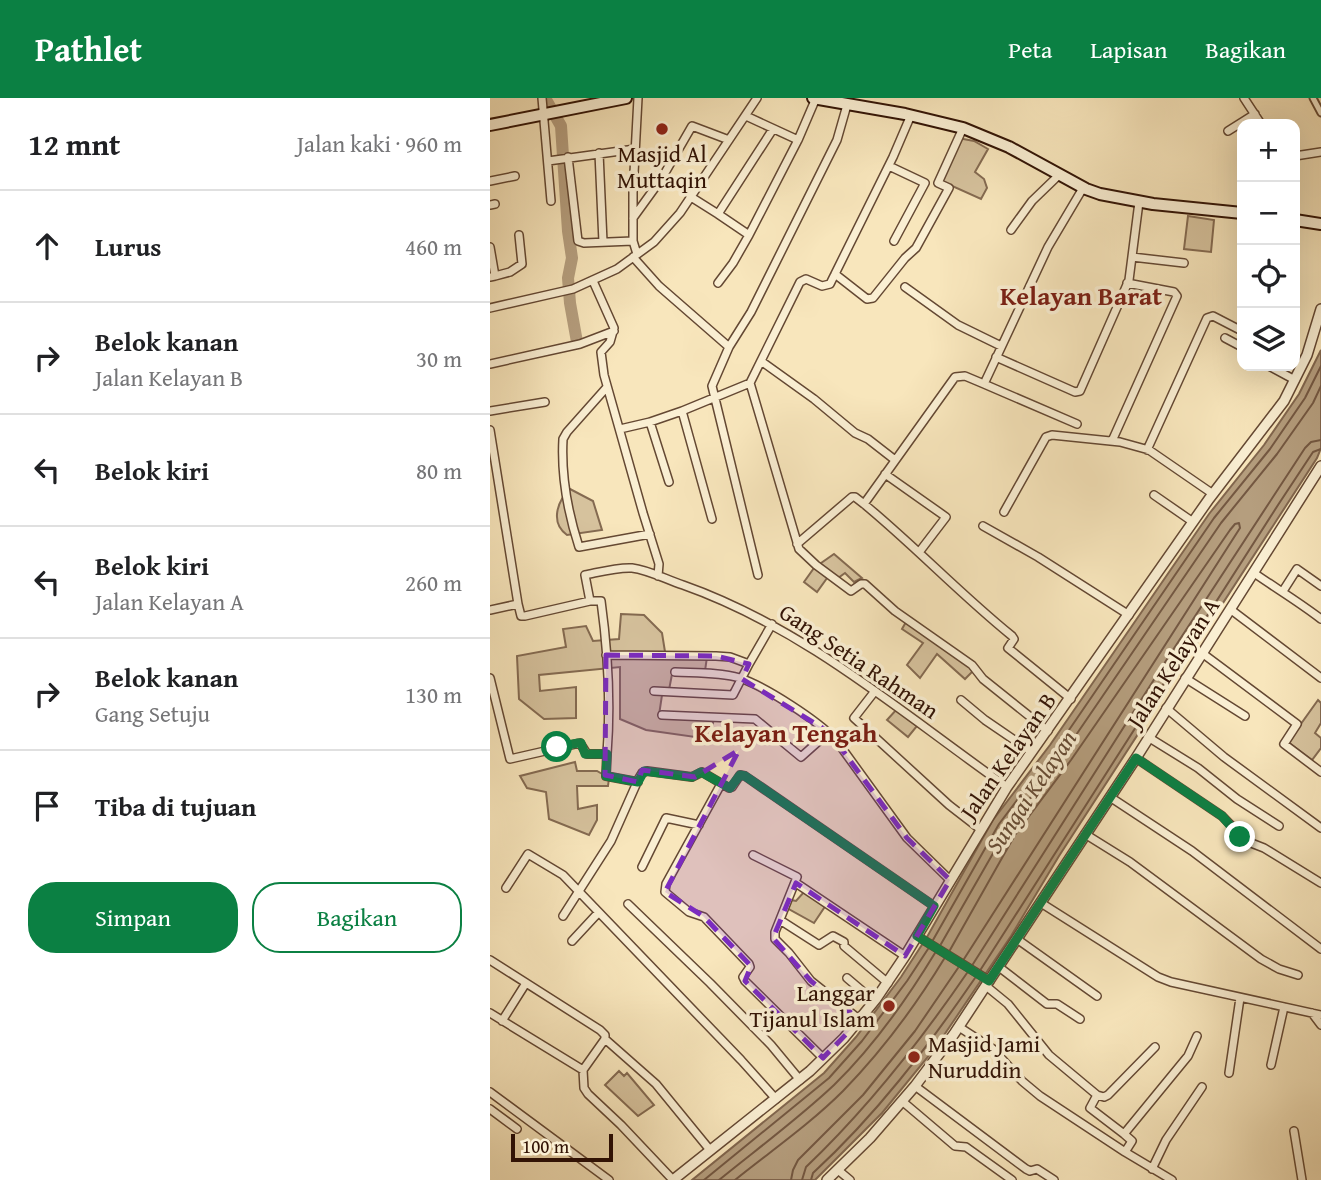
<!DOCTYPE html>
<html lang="id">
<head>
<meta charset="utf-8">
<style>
  :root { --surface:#fff; --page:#f2f2f2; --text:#202124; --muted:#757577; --line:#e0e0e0; --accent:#0b8043 }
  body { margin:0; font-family:"Gentium Book Plus",serif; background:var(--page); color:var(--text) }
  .controls { position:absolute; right:21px; top:21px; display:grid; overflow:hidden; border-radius:14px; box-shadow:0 7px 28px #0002 }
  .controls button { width:63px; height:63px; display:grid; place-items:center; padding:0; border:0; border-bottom:2px solid var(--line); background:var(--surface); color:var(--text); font:35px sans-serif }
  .scale { position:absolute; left:21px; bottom:18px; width:102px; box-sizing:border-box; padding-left:7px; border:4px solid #321305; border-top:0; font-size:19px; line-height:24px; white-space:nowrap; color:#321305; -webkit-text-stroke:5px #faefd3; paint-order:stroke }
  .stop { position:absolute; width:21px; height:21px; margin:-16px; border:5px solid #0b8043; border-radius:50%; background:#fff }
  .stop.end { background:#0b8043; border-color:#fff; box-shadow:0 2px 7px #0008 }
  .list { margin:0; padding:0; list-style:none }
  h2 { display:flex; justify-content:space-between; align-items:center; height:91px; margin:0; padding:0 28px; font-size:30px }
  h2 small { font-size:23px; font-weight:400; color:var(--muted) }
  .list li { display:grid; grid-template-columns:46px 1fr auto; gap:21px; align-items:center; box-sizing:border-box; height:112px; padding:0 28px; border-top:2px solid var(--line) }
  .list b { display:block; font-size:26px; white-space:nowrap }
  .list p { margin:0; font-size:23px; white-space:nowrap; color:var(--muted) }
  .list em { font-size:23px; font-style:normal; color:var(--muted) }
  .actions { display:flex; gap:14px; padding:21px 28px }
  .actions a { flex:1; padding:16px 0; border:2px solid var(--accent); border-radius:28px; text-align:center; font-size:24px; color:var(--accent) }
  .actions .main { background:var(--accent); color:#fff }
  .icon { flex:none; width:38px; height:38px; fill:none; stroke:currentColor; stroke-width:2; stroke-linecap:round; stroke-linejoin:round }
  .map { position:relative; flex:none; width:831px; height:1082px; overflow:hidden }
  header { display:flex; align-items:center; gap:42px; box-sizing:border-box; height:98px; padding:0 35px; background:var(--accent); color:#fff }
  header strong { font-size:33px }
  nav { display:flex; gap:38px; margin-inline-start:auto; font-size:24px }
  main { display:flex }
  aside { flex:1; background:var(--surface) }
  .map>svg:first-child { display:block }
  .green { fill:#d6c29d; stroke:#846a51; stroke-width:2 }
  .water { fill:#b59e7e; stroke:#81664e; stroke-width:2 }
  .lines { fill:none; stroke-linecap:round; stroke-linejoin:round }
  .shore { stroke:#745842; stroke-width:2 }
  .river { stroke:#b59e7e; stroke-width:12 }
  .pedestrian-casing { stroke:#644833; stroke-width:9 }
  .minor-casing { stroke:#644833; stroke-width:10 }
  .tertiary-casing { stroke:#644833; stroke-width:12 }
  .secondary-casing { stroke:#321305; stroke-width:14 }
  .pedestrian { stroke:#faefd3; stroke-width:5 }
  .minor { stroke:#faefd3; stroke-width:7 }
  .tertiary { stroke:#faefd3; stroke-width:9 }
  .secondary { stroke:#faefd3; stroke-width:10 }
  .route { stroke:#0b8043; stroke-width:9 }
  .marked { fill:#7b2cbf; fill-opacity:0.2; stroke:#7b2cbf; stroke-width:5; stroke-dasharray:14 9; stroke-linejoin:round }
  .poi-dot { fill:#8f2418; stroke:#faefd3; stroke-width:2.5 }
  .labels { text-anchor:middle; stroke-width:7; stroke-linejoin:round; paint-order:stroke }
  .poi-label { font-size:23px; fill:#321305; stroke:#faefd3 }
  .street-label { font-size:23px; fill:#321305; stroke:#faefd3 }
  .water-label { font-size:24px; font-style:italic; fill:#664b35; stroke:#faefd3 }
  .quarter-label { font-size:26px; font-weight:bold; fill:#7a1f14; stroke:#faefd3 }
</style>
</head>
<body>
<header>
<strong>Pathlet</strong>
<nav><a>Peta</a><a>Lapisan</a><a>Bagikan</a></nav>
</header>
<main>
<aside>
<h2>12 mnt<small>Jalan kaki · 960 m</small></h2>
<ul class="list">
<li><svg class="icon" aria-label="ahead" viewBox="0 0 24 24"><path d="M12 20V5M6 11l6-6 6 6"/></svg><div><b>Lurus</b></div><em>460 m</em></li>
<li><svg class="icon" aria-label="right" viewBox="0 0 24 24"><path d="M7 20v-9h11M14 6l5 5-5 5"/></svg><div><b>Belok kanan</b><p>Jalan Kelayan B</p></div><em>30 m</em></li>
<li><svg class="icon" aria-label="left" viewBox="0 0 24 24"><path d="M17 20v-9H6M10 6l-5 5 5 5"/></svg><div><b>Belok kiri</b></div><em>80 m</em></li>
<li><svg class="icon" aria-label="left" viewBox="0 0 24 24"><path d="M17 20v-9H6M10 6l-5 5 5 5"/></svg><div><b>Belok kiri</b><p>Jalan Kelayan A</p></div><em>260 m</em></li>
<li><svg class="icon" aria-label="right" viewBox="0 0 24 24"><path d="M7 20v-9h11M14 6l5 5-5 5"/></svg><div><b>Belok kanan</b><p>Gang Setuju</p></div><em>130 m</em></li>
<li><svg class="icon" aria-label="arrive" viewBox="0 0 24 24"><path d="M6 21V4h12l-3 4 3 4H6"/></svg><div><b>Tiba di tujuan</b></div></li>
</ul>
<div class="actions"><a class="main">Simpan</a><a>Bagikan</a></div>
</aside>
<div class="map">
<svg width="831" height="1082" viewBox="0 0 831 1082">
  <rect width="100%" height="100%" fill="#f8e6bc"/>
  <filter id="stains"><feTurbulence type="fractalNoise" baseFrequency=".00286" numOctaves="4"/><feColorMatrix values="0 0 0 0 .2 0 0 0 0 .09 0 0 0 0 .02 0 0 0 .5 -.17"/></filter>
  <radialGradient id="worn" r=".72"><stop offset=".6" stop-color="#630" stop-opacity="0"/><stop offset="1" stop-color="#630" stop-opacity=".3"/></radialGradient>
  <path class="green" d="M468,40L484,43L498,51L485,74L494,81L497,90L491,101L451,83Z
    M698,118L724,122L721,154L694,151Z
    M80,391L103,403L112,432L77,437C60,425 67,403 80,391Z
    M344,456L372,480L364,484L355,475L348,480L340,476L327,494L314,484L324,470Z
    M131,516L154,517L172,535L176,560L217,559L215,573L183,571L179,592L172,597L169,617L224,621L219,641L156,632L130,621V569L49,577L50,593L86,589V620L54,621L29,601L27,558L76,549L73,531L96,528L103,543L129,541Z
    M416,524L484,572L475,581L447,556L430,580L417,567L433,545L412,531Z
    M828,602L831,605V625L825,635L831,640V650L822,662L798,644Z
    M406,612L427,628L418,639L397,622Z
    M85,664L87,673H107L119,680L118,688H87L88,711L107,707V722L99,737L59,721L56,694L37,690L30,678Z
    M314,794L336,807L324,825L297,810L301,802L306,803Z
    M129,973L134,978L137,975L164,1007L148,1018L115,987Z"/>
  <path class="water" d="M831,252V350L827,360L569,758L521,838L446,949L392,1015L325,1082H202L334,975L366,939L411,879L437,839L503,722L560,647L719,416L774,347L809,296Z"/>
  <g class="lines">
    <path class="shore" d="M443,842L509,726L566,651L724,420L780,351L815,300L831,268
      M451,846L517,731L573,656L731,425L787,356L823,305L831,288
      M460,852L525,737L581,662L740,432L745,426L749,425L750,430L474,861
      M483,866L679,558L815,350L821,344L831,342
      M491,871L788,407L823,354L831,351
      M214,1082L339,980L372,943L417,883L438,851
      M229,1082C267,1051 308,1021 344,987C383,949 417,901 445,855
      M245,1082C281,1053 320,1026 353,993C391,954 426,907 454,861
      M301,1082L303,1072L308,1062L373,997L425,933L468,870
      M312,1082L316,1069C378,1010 429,945 477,875
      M321,1082L323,1075C386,1017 437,950 485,880"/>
    <path class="river" d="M55,0L71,28L78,133L82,160L78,180L80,205L87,244"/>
    <g class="pedestrian-casing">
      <path id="pedestrian" d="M823,0L831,15"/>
    </g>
    <g class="minor-casing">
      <path id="minor" d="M52,0L61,103
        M754,0L771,26
        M421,17L403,59L340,186L332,188L316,181L310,184L260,285L309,451L326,467L361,493L371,486H375L405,513L482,567L493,581L558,633
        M256,18L308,42
        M738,33L765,16
        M109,55L113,144
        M805,58L831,54
        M78,59L88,143L94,145L143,143
        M58,63L145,51
        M399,68L435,85L404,143
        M0,83L25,78
        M201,99L228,116L283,31
        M0,107L5,106
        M228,116L259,137L308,42L326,0
        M143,120L172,80L202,28L239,42
        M521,132L542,103L570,76
        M0,149L5,178L0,179
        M147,156L143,143V94L148,0
        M143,159L169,188L239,249
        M642,159L694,165
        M345,176L377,201L383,200L415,160L426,150L459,90L448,85L473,30
        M5,178L20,174L32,166L29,137
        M103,183L124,230L120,244L111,254L114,277L153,415L169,466L168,478
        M228,185L243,165L259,137
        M415,189L468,227L511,248
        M0,210L83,191L127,171L164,144L190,115L267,0
        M735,240L752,249
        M506,259L585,294L590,293L639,182L649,104
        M271,263L324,301L365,335L378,341L405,362
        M0,266L90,246L124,233
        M779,268L805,282
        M117,289L77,334L73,341C71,377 78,415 89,449L160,436
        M0,313L55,304
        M160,324L192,313
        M587,326L494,286L558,149L593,90
        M130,331L160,324L179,384
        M0,332L28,506
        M622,343L687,198L684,194L637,185
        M657,352L717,220L723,218L752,233
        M395,376L456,419L430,453
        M664,397L703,424
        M374,406C425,448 470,496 522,538L524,541L518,550L581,601
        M514,414L556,339L562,337L630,344L659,352L723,396
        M222,421L192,313L260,285
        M493,428L548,459L639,517
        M307,446L362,399H365L374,406L465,279L475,278L494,286
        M764,475C787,491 809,504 831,521
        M268,477L222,288L239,249L261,214L347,42L357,7
        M793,493L807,471L831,488
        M100,503L95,477C110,474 128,469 142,470C159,472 177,482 193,487C315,530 413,616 517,689
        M740,511L831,580
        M0,512L28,506L31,518H35L100,503H111C118,554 121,605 117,656
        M712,555L807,626L794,646L831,674
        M116,557L226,558L240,559L259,566L282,526
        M185,574C206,575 229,574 250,580C276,589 327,622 346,642L417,740L460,782
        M0,580L20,661L90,645L97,656H117L116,678L148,684
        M695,580L755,618
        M164,593L243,597L259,566
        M385,593L364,620L459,707L490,731
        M471,602L495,622L542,654
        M676,610L734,659L831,730
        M172,617L265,621L311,659L339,634
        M658,639L708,670L747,701L789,728
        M646,660L732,718L756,743L774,750L831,785
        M231,686L176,786L175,794L199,814L214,819L259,866L260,869L253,879L255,883L333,960
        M620,699L702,753L831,851
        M595,736L640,764L771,861L789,871L808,877
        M263,757L307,779L285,834V841L299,855L321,883L370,922
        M152,769L176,720L209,727
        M306,785L415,858
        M16,790L38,756L73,777L251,962L286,1001
        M551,805L668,879L681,884L831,917
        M138,806L220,885L281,947L310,982
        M73,818L121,743L149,680L152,675L157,673L202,679L212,674L239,690L242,689L250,677L255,678L444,808
        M290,822L329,847L343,838L354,844V848L398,885
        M427,838L500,883
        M527,841L607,898
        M82,843L108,815
        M0,862L110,932L115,937V941L93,972L0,915
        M509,869L557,906H567L590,921
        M357,880L384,903
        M496,888L518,906L559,957L607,997L600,1010L634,1036
        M822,915L831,927
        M12,923L36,885
        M469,929L503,951L532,983L550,998L635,1054L682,1082
        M115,941L166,986L220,1052
        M781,967L794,909
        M93,972L94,990L98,996L131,1027L183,1082
        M739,975L750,900
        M425,988L536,1071L540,1073L547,1071L564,1082
        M0,994L119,1082
        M607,997L614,999L618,997L665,949
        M412,1003L465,1048L476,1049L522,1082
        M0,1011L27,1031
        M804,1033L812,1082
        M635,1054L642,1043L634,1036L698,958L707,938
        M662,1071L676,1042L712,989
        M348,1072L360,1082"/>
    </g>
    <g class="tertiary-casing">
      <path id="tertiary" d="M183,1082L320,973L354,940L386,901L415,858L517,689L719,401L794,303L817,257L831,211
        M337,1082L380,1040L425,988L464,936L646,660L831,368"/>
    </g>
    <g class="secondary-casing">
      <path id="secondary" d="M323,0L415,16L473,30L519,49L596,91L610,96L663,106L752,115
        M0,27L136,0
        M805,122L831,126"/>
    </g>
    <use href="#pedestrian" class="pedestrian"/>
    <use href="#minor" class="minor"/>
    <use href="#tertiary" class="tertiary"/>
    <use href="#secondary" class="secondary"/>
  </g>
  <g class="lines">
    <path class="route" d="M67,649L88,645H91L95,656H117L116,678L148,684L154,673L202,679L211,674L240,690L250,677L255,678L444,808L427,838L499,883L646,660L732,718L750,739"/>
  </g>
  <path class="marked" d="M116,557L226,558L259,566L252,581L339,634L417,740L460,782L415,858L306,785L283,840L321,883L370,922L333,960L255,883L261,868L213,818L175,794L249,652L205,679L152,672L148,684L115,677Z"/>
  <g class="poi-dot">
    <circle cx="172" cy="31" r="7"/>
    <circle cx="399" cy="908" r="7"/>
    <circle cx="424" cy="959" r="7"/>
  </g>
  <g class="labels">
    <g class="poi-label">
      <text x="172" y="64">Masjid Al<tspan x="172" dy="26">Muttaqin</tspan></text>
      <text x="385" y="903" text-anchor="end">Langgar<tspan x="385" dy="26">Tijanul Islam</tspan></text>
      <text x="438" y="954" text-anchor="start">Masjid Jami<tspan x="438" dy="26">Nuruddin</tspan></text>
    </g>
    <g class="street-label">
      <text transform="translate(369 563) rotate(34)" y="8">Gang Setia Rahman</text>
      <text transform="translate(683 565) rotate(-57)" y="8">Jalan Kelayan A</text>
      <text transform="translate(518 658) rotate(-55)" y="8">Jalan Kelayan B</text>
    </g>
    <g class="water-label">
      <text transform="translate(541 694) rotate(-56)" y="8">Sungai Kelayan</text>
    </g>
    <g class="quarter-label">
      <text x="591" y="207">Kelayan Barat</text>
      <text x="296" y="644">Kelayan Tengah</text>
    </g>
  </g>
  <rect width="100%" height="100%" filter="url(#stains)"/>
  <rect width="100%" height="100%" fill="url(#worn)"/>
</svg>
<div class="controls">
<button>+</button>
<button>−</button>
<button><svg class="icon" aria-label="locate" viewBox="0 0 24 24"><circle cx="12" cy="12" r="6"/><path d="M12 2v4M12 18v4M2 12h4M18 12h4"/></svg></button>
<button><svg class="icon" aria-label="layers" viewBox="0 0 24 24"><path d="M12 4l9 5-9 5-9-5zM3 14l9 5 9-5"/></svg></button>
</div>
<div class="scale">100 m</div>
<div class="stop" style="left:67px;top:649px"></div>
<div class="stop end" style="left:750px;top:739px"></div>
</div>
</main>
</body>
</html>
